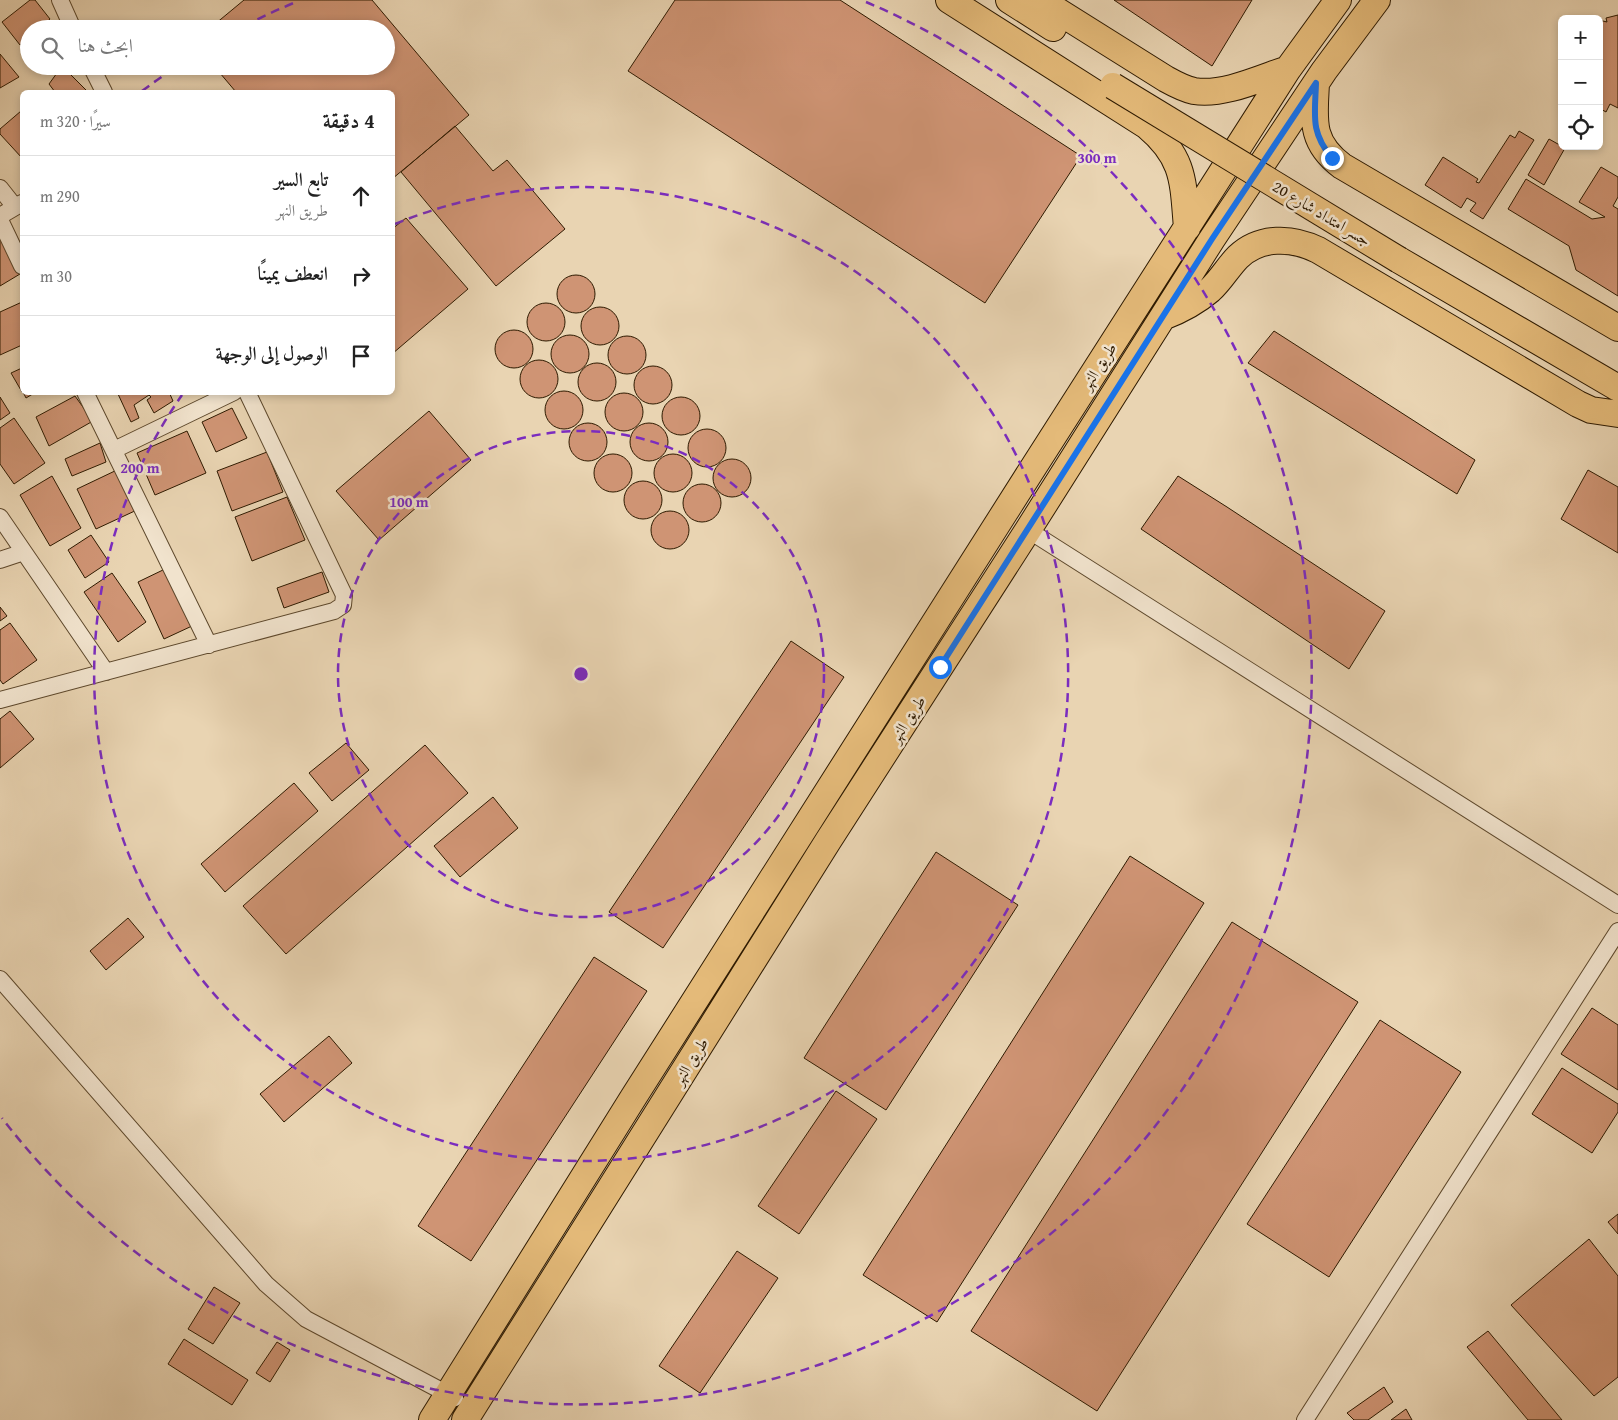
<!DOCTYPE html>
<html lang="ar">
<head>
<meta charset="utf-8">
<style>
  :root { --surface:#fff; --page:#f6f6f6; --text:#222; --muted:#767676; --line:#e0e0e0 }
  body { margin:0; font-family:"Gentium Book Plus",Amiri,serif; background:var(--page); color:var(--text); direction:rtl }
  .controls { position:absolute; right:15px; top:15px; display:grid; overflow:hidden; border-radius:8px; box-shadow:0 2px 8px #0003 }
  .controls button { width:45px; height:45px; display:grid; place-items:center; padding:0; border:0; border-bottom:1px solid var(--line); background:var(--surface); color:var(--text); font:25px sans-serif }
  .stop { position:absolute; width:15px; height:15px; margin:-11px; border:4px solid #1a73e8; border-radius:50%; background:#fff }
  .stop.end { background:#1a73e8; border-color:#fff; box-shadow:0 1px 5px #0008 }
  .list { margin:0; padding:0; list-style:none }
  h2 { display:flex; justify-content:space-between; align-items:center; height:65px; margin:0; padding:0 20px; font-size:21px }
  h2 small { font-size:16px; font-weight:400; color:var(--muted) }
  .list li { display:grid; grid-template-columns:32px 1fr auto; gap:15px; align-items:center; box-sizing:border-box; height:80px; padding:0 20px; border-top:1px solid var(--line) }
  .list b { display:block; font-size:19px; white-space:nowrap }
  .list p { margin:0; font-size:16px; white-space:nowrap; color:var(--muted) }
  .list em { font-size:16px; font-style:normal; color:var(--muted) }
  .icon { flex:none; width:28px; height:28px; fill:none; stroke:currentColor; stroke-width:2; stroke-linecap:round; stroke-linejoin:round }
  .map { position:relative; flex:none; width:1618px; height:1420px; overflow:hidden; direction:ltr }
  .search { position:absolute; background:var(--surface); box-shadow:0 2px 8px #0003; left:20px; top:20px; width:375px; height:55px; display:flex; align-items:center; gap:12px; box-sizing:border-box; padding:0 18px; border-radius:28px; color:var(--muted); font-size:19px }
  .panel { position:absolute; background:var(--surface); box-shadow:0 2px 8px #0003; left:20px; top:90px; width:375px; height:305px; border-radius:8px; direction:rtl }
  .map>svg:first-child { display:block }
  .building { fill:#cf9474; stroke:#2e1a00 }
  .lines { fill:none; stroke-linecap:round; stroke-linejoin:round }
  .minor-casing { stroke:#5d482c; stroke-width:18 }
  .primary-casing { stroke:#2e1a00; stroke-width:28 }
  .minor { stroke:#f1e3cd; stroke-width:16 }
  .primary { stroke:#e4ba79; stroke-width:26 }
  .primary-bridge-casing { stroke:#2e1a00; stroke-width:28; stroke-linecap:butt }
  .primary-bridge { stroke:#e4ba79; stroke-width:26 }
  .route { stroke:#1a73e8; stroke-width:6 }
  .ring { fill:none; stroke:#7b2cbf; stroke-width:2.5; stroke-dasharray:9 6 }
  .labels { text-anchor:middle; stroke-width:5; stroke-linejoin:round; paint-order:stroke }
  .street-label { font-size:16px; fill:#2e1a00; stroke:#f1e3cd }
  .centre { fill:#7b2cbf; stroke:#f1e3cd; stroke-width:2.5 }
  .ring-label { font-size:15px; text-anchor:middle; font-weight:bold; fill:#7b2cbf; stroke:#f1e3cd; stroke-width:5; stroke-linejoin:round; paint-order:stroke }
</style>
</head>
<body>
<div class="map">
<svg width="1618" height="1420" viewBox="0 0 1618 1420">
  <rect width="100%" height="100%" fill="#e9d4b2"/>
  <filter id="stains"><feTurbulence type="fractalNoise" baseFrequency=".004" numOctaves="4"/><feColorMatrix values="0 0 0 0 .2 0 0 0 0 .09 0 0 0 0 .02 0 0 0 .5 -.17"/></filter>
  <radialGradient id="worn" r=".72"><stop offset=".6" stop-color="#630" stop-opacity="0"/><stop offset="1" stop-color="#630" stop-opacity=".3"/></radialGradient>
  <path class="building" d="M30,0H35L50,19L39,29H29V37L20,45L2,22Z
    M244,0H372L469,115L392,179V92H236L214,66H386V29H209Z
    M675,0H840L1081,156L985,303L628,71Z
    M1114,0H1252L1212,66Z
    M1618,15V108L1610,104L1606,112L1599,108V20L1607,22L1606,18Z
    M0,54L19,77L0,88Z
    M62,66L87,91L86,92H55L49,84Z
    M21,111L22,113V158L0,134V129Z
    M455,126L493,171L507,160L565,229L496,286L401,172Z
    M1519,131L1534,140L1483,219L1470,211L1476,203L1467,198L1461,208L1425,185L1443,157L1478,179L1476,182L1479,183L1510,135L1515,138Z
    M1549,139L1565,148L1544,185L1528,175Z
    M1601,167L1618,177V197L1613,206L1618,209V296L1576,270L1569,246L1508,209L1526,179L1592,219L1605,217L1579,202Z
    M406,218L468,289L392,354V229Z
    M0,239L20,274L0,286Z
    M557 294a19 19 0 1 1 38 0a19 19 0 1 1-38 0Z
    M22,302V345L0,355V312Z
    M527 322a19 19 0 1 1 38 0a19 19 0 1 1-38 0Z
    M581 326a19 19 0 1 1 38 0a19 19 0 1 1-38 0Z
    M495 349a19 19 0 1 1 38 0a19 19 0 1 1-38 0Z
    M1274,331L1475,460L1457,494L1248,363Z
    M551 354a19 19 0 1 1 38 0a19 19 0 1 1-38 0Z
    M608 355a19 19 0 1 1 38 0a19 19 0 1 1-38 0Z
    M520 379a19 19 0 1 1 38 0a19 19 0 1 1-38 0Z
    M578 382a19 19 0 1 1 38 0a19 19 0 1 1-38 0Z
    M634 385a19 19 0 1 1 38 0a19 19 0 1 1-38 0Z
    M22,368V392L11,373Z
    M545 410a19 19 0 1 1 38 0a19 19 0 1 1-38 0Z
    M23,392H36L26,398Z
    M120,392H169L173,401L154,413L147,400L151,397L149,395L134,405L139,418L131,422L118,394Z
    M605 412a19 19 0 1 1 38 0a19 19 0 1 1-38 0Z
    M75,396L93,421L49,446L36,417Z
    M662 416a19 19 0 1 1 38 0a19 19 0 1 1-38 0Z
    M0,397L10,413L0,420Z
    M232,408L247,438L216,452L202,422Z
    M429,411L471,460L379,540L336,491Z
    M14,418L45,463L14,484L0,464V428Z
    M630 442a19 19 0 1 1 38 0a19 19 0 1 1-38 0Z
    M569 442a19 19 0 1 1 38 0a19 19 0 1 1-38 0Z
    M688 448a19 19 0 1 1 38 0a19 19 0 1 1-38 0Z
    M187,431L206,473L155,495L137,453Z
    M100,443L106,462L72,476L65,459Z
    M267,452L283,492L232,511L217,471Z
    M654 473a19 19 0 1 1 38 0a19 19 0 1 1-38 0Z
    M594 473a19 19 0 1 1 38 0a19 19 0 1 1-38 0Z
    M713 478a19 19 0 1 1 38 0a19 19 0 1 1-38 0Z
    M119,469L139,509L96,529L77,489Z
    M1588,470L1618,487V553L1561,519Z
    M52,476L81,528L50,546L20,495Z
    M1178,476L1227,507L1385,611L1349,669L1141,529Z
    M624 500a19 19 0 1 1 38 0a19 19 0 1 1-38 0Z
    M683 503a19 19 0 1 1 38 0a19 19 0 1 1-38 0Z
    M287,497L305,540L252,561L235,517Z
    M651 530a19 19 0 1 1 38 0a19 19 0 1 1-38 0Z
    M91,535L109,562L85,578L68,550Z
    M165,569L192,626L164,639L138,582Z
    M322,572L329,592L284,608L277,588Z
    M112,573L146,622L118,642L84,592Z
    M0,607L7,616L0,621Z
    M10,623L37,660L3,684L0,680V630Z
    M791,641L844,677L663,948L609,912Z
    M10,711L34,739L0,768V719Z
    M346,743L369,770L332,801L309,773Z
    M425,745L468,793L286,954L243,906Z
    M294,783L318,811L225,892L201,864Z
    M493,797L518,828L460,877L434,846Z
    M936,852L1018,905L886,1110L804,1058Z
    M1130,856L1204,903L937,1322L863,1275Z
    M128,918L144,937L106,970L90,951Z
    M1232,922L1358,1002L1097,1411L971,1331Z
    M594,957L647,991L471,1261L418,1226Z
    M1592,1008L1618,1025V1090L1561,1054Z
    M1380,1020L1461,1072L1329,1277L1247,1224Z
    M329,1036L352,1063L284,1122L260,1094Z
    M1562,1068L1618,1104V1112L1592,1153L1532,1114Z
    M836,1091L877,1119L799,1234L758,1206Z
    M1618,1214V1234L1608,1222Z
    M1589,1239L1618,1276V1377L1594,1396L1511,1305Z
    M737,1251L778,1278L700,1393L659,1366Z
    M214,1287L240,1303L213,1344L188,1329Z
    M1488,1331L1562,1420H1528L1467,1347Z
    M184,1339L248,1380L232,1405L168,1364Z
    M277,1342L290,1350L270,1382L256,1373Z
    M1384,1387L1393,1402L1368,1420H1354L1347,1413Z
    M1406,1409L1412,1420H1391Z"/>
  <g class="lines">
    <g class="minor-casing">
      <path id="minor" d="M60,0L73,29
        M91,66L104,92
        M0,188L15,207
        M0,216L22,203
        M0,220L22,266
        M85,392L209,645
        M114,450L234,392
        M0,517L106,672
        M1028,530L1618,905
        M0,560L24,552
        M0,700L334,611L343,605L344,595L247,392
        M0,979L266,1284L306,1319L455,1398
        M1305,1420L1618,931"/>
    </g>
    <g class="primary-casing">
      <path id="primary" d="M949,0L1147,126C1185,158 1183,182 1187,228
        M1009,0L1053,28
        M1040,0L1166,79C1175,84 1184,89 1194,91C1223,96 1261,78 1288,69
        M1316,84C1314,120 1310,142 1342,166L1618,328
        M1399,260L1618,388
        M1163,317C1181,310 1196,302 1210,290C1221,280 1228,267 1238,257C1260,236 1292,237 1318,250L1578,404L1591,410L1618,414
        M432,1420L633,1098L1031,471L1288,69L1338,0
        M465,1420L828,841L1028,530L1212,239L1324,71L1377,0"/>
    </g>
    <use href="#minor" class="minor"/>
    <use href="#primary" class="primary"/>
    <g class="primary-bridge-casing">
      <path id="primary-bridge" d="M1113,86L1399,260"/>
    </g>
    <use href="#primary-bridge" class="primary-bridge"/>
  </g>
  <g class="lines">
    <path class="route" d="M940,667L1212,239L1316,83C1315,115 1310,132 1332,158"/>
  </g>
  <g class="ring">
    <circle cx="581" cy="674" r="243"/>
    <path d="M395 224A487 487 0 1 1 182 395"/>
    <path d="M142 91A730 730 0 0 1 173 69M244 26A730 730 0 0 1 296 2M866 2A730 730 0 1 1 2 1118"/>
  </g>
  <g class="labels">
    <g class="street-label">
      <text transform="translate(1322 213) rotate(31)" y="6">جسر امتداد شارع 20</text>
      <text transform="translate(1098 366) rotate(-57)" y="6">طريق النهر</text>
      <text transform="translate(907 719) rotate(-57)" y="6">طريق النهر</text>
      <text transform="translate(690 1061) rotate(-58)" y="6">طريق النهر</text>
    </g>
  </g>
  <circle cx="581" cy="674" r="8" class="centre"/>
  <g class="ring-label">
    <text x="1097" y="163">300 m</text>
    <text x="140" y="473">200 m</text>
    <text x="409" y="507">100 m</text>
  </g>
  <rect width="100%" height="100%" filter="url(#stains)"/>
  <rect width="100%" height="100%" fill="url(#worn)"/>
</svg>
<div class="controls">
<button>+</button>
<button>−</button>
<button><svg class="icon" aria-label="locate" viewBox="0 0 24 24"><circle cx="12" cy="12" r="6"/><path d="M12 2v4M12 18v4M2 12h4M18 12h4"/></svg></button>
</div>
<div class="stop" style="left:940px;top:667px"></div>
<div class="stop end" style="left:1332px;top:158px"></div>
<div class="search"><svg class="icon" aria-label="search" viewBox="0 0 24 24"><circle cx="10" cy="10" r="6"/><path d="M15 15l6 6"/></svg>ابحث هنا</div>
<section class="panel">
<h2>4 دقيقة<small>سيرًا · 320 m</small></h2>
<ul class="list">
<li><svg class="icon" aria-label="ahead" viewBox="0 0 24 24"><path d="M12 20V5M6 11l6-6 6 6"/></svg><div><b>تابع السير</b><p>طريق النهر</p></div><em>290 m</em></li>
<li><svg class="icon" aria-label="right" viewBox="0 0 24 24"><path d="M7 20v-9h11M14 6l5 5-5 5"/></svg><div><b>انعطف يمينًا</b></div><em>30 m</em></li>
<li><svg class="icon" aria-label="arrive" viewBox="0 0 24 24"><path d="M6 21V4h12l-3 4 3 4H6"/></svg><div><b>الوصول إلى الوجهة</b></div></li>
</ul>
</section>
</div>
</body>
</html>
